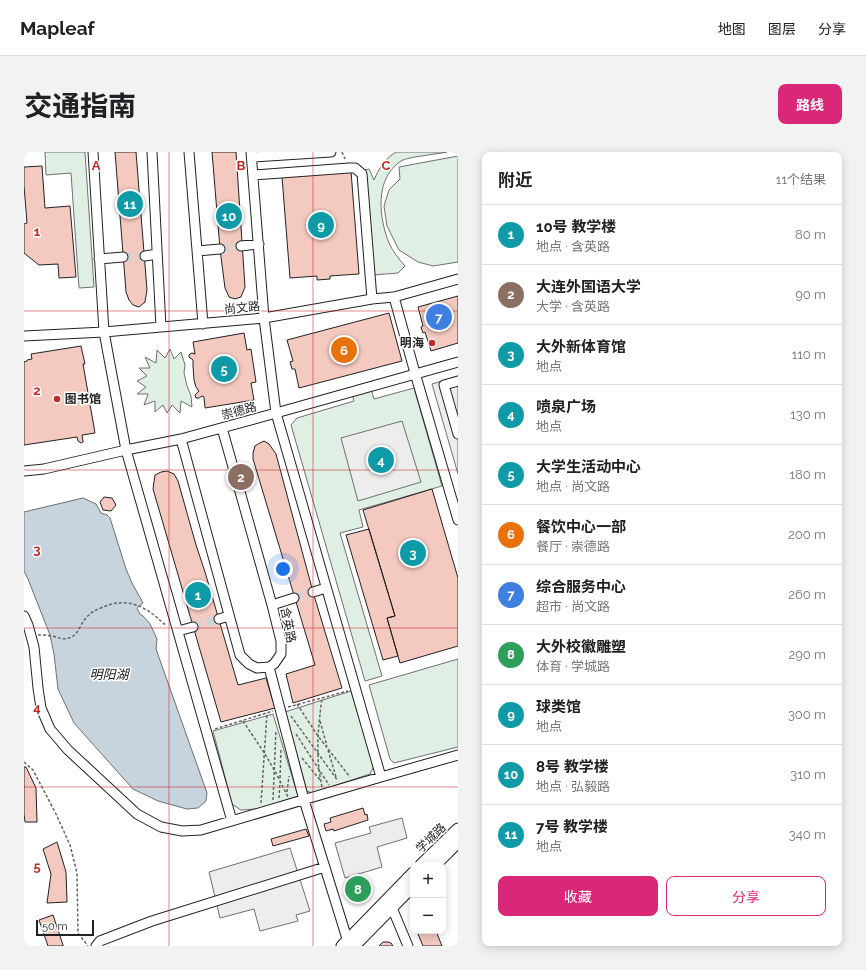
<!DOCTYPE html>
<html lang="zh">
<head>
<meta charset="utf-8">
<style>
  :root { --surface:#fff; --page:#f2f2f2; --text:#202124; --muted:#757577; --line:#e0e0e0; --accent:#db2777 }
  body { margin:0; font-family:Raleway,"Noto Sans SC",sans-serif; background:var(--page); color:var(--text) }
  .controls { position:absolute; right:12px; bottom:12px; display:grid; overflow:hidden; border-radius:8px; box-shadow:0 2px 10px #0003 }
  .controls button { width:36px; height:36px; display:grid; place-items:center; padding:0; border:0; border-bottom:1px solid var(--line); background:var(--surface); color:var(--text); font:20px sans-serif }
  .scale { position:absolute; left:12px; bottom:10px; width:58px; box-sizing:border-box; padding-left:4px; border:2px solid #222; border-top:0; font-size:11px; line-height:14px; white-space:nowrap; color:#222; -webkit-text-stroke:3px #fff; paint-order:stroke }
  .you { position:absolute; left:259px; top:417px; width:14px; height:14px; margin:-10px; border:3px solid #fff; border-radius:50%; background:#1a73e8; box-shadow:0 0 0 6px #1a73e833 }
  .badge { display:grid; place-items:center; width:26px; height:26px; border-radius:50%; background:var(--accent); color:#fff; font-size:13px; font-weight:700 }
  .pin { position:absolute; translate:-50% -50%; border:2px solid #fff; box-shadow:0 1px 4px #0006 }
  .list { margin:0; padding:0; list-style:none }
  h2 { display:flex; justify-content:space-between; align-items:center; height:52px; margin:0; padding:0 16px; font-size:17px }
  h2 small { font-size:13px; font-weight:400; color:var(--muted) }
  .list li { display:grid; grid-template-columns:26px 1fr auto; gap:12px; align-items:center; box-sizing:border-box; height:60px; padding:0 16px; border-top:1px solid var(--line) }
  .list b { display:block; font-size:15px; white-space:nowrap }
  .list p { margin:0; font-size:13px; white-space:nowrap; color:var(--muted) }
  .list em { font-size:13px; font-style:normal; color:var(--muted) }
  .actions { display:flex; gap:8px; padding:12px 16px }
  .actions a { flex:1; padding:9px 0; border:1px solid var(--accent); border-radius:8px; text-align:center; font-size:14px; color:var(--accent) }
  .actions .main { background:var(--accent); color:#fff }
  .map { position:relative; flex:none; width:434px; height:794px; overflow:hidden; border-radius:8px }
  header { display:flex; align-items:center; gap:24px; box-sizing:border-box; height:56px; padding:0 20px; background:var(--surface); border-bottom:1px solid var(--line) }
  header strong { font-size:19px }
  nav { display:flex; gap:22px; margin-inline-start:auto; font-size:14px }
  .intro { display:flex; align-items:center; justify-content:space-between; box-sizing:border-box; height:96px; padding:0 24px }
  h1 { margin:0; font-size:28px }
  .button { padding:10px 18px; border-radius:8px; background:var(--accent); color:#fff; font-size:14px; font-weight:700 }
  main { display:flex; gap:24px; padding:0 24px }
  aside { flex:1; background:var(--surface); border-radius:8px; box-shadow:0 2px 10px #0003 }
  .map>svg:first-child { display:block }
  .green { fill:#e0efe3; stroke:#6f6f6f }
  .parking { fill:#ededed; stroke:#6f6f6f }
  .water { fill:#c7d3dd; stroke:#6f6f6f }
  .building { fill:#f3c9c0; stroke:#222 }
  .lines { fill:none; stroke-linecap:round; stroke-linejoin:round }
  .minor-tunnel { stroke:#d3d3d3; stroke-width:9; stroke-dasharray:9 4.5; stroke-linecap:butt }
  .minor-casing { stroke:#222; stroke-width:11 }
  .major-casing { stroke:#222; stroke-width:13 }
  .path { stroke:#646464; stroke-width:1.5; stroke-dasharray:3 2; stroke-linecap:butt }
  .minor { stroke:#fff; stroke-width:9 }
  .major { stroke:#fff; stroke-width:11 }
  .grid { fill:none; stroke:#c62828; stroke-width:1; stroke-opacity:0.55 }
  .poi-dot { fill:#c62828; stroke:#fff; stroke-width:1.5 }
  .labels { text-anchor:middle; stroke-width:3; stroke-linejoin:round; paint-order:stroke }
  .street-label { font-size:12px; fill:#222; stroke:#fff }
  .poi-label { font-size:12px; font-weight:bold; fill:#222; stroke:#fff; text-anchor:end }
  .water-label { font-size:13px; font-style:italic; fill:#222; stroke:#fff }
  .grid-label { font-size:13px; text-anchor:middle; font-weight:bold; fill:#c62828; stroke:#fff; stroke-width:3; stroke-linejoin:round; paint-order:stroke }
</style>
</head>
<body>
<header>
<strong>Mapleaf</strong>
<nav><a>地图</a><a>图层</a><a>分享</a></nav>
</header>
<div class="intro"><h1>交通指南</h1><a class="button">路线</a></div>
<main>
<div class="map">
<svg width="434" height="794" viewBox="0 0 434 794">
  <rect width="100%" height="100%" fill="#fff"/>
  <path class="green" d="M21,0H61L70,135L55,136L47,21L22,23Z
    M372,0H423C414,2 383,5 377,9C350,27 355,66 365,91C369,100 375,107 381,114L374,121L349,123L340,18L345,17L350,28C355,16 361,7 372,0Z
    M434,4V110L409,114L394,110L375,98L363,74L360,54L365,38L376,27L375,15Z
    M146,197L150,207L157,200L161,213L160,221L163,234L167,244L168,255L157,249L156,261L148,253L143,261L139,253L131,260V249L120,253L124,242H113L122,235L113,229L123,224L115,216H126L121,205L132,211L133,198L141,206Z
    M390,236L418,334L335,358L339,375L316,381L358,524L341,529L267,273L273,266L330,249L328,243L347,237L350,247Z
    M434,507V595L370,611L366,607L345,533Z
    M327,539L350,614L346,622L288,641L283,639L261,560Z
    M249,562L274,644L233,657L217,658L208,652L189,579Z"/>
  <path class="parking" d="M434,224V322L408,232Z
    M378,269L397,330L334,349L317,286Z
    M378,666L383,686L353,695L358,715L321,726L311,691L347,681L345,675Z
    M266,696L286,759L272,763L274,769L236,779L230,757L196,766L185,720Z"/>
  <path class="water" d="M59,346L72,352L77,361L83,363L86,366L102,417L108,431L119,451L113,456L116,462L119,464L126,472L133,487L132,497L183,641L182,649L174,656L163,657L134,649L109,637L50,571L34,537L30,502L26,483L4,427L0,419V360Z"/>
  <path class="building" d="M91,0H112L123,138L121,150L115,155L109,153L105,148L102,140Z
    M188,0H212L221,135L217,145L211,147L205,145L201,136L196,97Z
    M18,14L21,56L46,54L52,125L35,126L34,112L15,113L0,101V72L3,71L0,34V15Z
    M327,19L335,122L306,124V127L293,128V124L266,126L258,25Z
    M434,144V191L407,199L401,180L399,181L397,175L399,174L394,155Z
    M365,161L378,209L275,236L271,217H268L266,210L269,209L263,188Z
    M220,181L223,198L227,197L232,230L227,231L230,248L181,256L180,245L178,244L175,246H172L171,243L175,239L172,235L170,228L169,214V208L165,205V203L166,202L168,201L171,202L169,190Z
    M57,194L61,212H59L71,281L58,283L59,289V290L57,291L54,289L53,285L0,293V210L3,209V208L8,207L7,202Z
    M240,289L245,292L252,302L289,440L318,536L269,551L262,522L291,513L229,307V301L231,294L234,292Z
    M143,319L150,322L154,329L172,393L181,420L214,533L242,526L251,556L197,570L129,337L131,323L137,320Z
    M408,337L434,426V494L376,511L363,466L371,464L339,358Z
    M80,345L88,346L92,353L87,359L79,358L76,350Z
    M345,377L371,464L363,466L374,504L359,508L322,383Z
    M0,615H2L12,636L13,670H1L0,662Z
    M339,656L341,663L343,662L344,668L310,679L309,677L302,679L300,672L307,670L306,666Z
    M282,677L285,684L249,694L247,687Z
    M33,690L42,720L43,750L23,751L27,722L19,697Z
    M29,763L39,793V794H24L15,768Z
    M403,779H412L418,794H399L394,782Z
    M359,790H364L367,791L369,794H355Z"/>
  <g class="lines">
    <path class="minor-tunnel" d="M196,97L217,94
      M99,105L121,104
      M270,446L289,440
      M169,475L195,467"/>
    <g class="minor-casing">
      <path id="minor" d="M69,0L80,180L102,298L208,669
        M128,0L137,175
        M165,0L179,172
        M227,0L240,166L252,261L357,625
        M228,5L307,0
        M229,23L325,16H331L338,22L348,147
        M217,94L235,92
        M173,99L196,97
        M121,104L133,102
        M75,107L99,105
        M370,145L391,221L434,368
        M0,184L80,180L240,166L348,147L370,145L434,127
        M434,229L420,233L434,282
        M157,287L216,503L225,512L233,516L245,515L250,512L257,502V489L248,453L198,276
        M0,319L20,317L102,298L157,287L252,261L434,210
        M289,440L302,436
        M248,453L270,446
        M0,464L4,473L10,495L14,536L17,556L26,577L44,598L113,662L137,675L158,679L177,678L357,625L434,603
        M195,467L205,464
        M154,479L169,475
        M245,515L280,648L325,793
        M366,751L384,794
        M72,794L76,789L128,769L301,715"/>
    </g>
    <g class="major-casing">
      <path id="major" d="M397,713L434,677
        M411,713L434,690
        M318,794L389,721
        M330,794L389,734"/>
    </g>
    <path class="path" d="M318,0L321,7
      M14,483C18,483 23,483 27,484C34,485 40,489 47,485C55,482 56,472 62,466C66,461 71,458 77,456C102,444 122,454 140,472H142
      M273,552L294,584L326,625
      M264,555L324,539
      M267,564L314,629
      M219,569L241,602L252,621L264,645
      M296,569L303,594
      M191,577L249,559
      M272,582L305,633
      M304,598L312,625
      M278,606L296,628
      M0,610L9,618L32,662L46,693L53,721L54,781L64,794
      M256,626L257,596
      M298,635C291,603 294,577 298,546
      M263,640L265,624
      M255,646L256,630
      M249,648L252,578
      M237,651L243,561"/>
    <use href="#minor" class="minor"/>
    <use href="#major" class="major"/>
  </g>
  <path class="grid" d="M145,0V794M289,0V794M0,159H434M0,318H434M0,476H434M0,635H434"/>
  <g class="poi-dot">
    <circle cx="408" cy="191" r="4"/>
    <circle cx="33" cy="247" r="4"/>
  </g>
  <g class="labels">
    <g class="street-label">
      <text transform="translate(218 156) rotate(-6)" y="4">尚文路</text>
      <text transform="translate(215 259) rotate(-15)" y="4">崇德路</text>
      <text transform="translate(264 473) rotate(79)" y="4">含英路</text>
      <text transform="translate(407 686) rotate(-44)" y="4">学城路</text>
    </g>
    <g class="poi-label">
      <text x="400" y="195">明海</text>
      <text x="41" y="251" text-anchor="start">图书馆</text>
    </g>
    <g class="water-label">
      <text x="85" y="527">明阳湖</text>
    </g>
  </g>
  <g class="grid-label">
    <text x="72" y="18">A</text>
    <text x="217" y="18">B</text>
    <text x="362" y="18">C</text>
    <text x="13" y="84">1</text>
    <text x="13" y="243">2</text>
    <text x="13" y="402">3</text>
    <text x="13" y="560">4</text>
    <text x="13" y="719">5</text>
  </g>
</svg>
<div class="controls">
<button>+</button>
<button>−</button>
</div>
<div class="scale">50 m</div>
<div class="you"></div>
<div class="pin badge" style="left:174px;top:443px;background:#0f9aa8">1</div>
<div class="pin badge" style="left:217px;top:325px;background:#8d6e63">2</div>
<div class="pin badge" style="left:389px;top:401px;background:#0f9aa8">3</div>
<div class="pin badge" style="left:357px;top:308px;background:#0f9aa8">4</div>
<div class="pin badge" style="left:200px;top:217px;background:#0f9aa8">5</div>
<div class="pin badge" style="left:320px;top:198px;background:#e8710a">6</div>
<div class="pin badge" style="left:415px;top:165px;background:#3f7fe0">7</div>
<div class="pin badge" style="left:334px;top:737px;background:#2e9e5b">8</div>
<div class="pin badge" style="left:297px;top:73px;background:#0f9aa8">9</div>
<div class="pin badge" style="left:205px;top:64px;background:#0f9aa8">10</div>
<div class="pin badge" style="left:106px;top:52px;background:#0f9aa8">11</div>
</div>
<aside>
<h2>附近<small>11个结果</small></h2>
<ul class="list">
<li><span class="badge" style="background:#0f9aa8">1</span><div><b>10号 教学楼</b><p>地点 · 含英路</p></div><em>80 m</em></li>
<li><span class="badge" style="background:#8d6e63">2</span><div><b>大连外国语大学</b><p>大学 · 含英路</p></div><em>90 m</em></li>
<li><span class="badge" style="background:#0f9aa8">3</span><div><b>大外新体育馆</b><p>地点</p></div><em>110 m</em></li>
<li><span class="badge" style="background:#0f9aa8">4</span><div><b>喷泉广场</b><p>地点</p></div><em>130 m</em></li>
<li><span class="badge" style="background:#0f9aa8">5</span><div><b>大学生活动中心</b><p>地点 · 尚文路</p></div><em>180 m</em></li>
<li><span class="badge" style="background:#e8710a">6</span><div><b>餐饮中心一部</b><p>餐厅 · 崇德路</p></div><em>200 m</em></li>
<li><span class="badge" style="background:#3f7fe0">7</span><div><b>综合服务中心</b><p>超市 · 尚文路</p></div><em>260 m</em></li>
<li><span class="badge" style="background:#2e9e5b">8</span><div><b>大外校徽雕塑</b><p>体育 · 学城路</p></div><em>290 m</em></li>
<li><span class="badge" style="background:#0f9aa8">9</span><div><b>球类馆</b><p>地点</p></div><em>300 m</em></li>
<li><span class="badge" style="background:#0f9aa8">10</span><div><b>8号 教学楼</b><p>地点 · 弘毅路</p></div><em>310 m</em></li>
<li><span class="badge" style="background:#0f9aa8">11</span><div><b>7号 教学楼</b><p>地点</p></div><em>340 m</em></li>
</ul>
<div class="actions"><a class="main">收藏</a><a>分享</a></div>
</aside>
</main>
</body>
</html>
